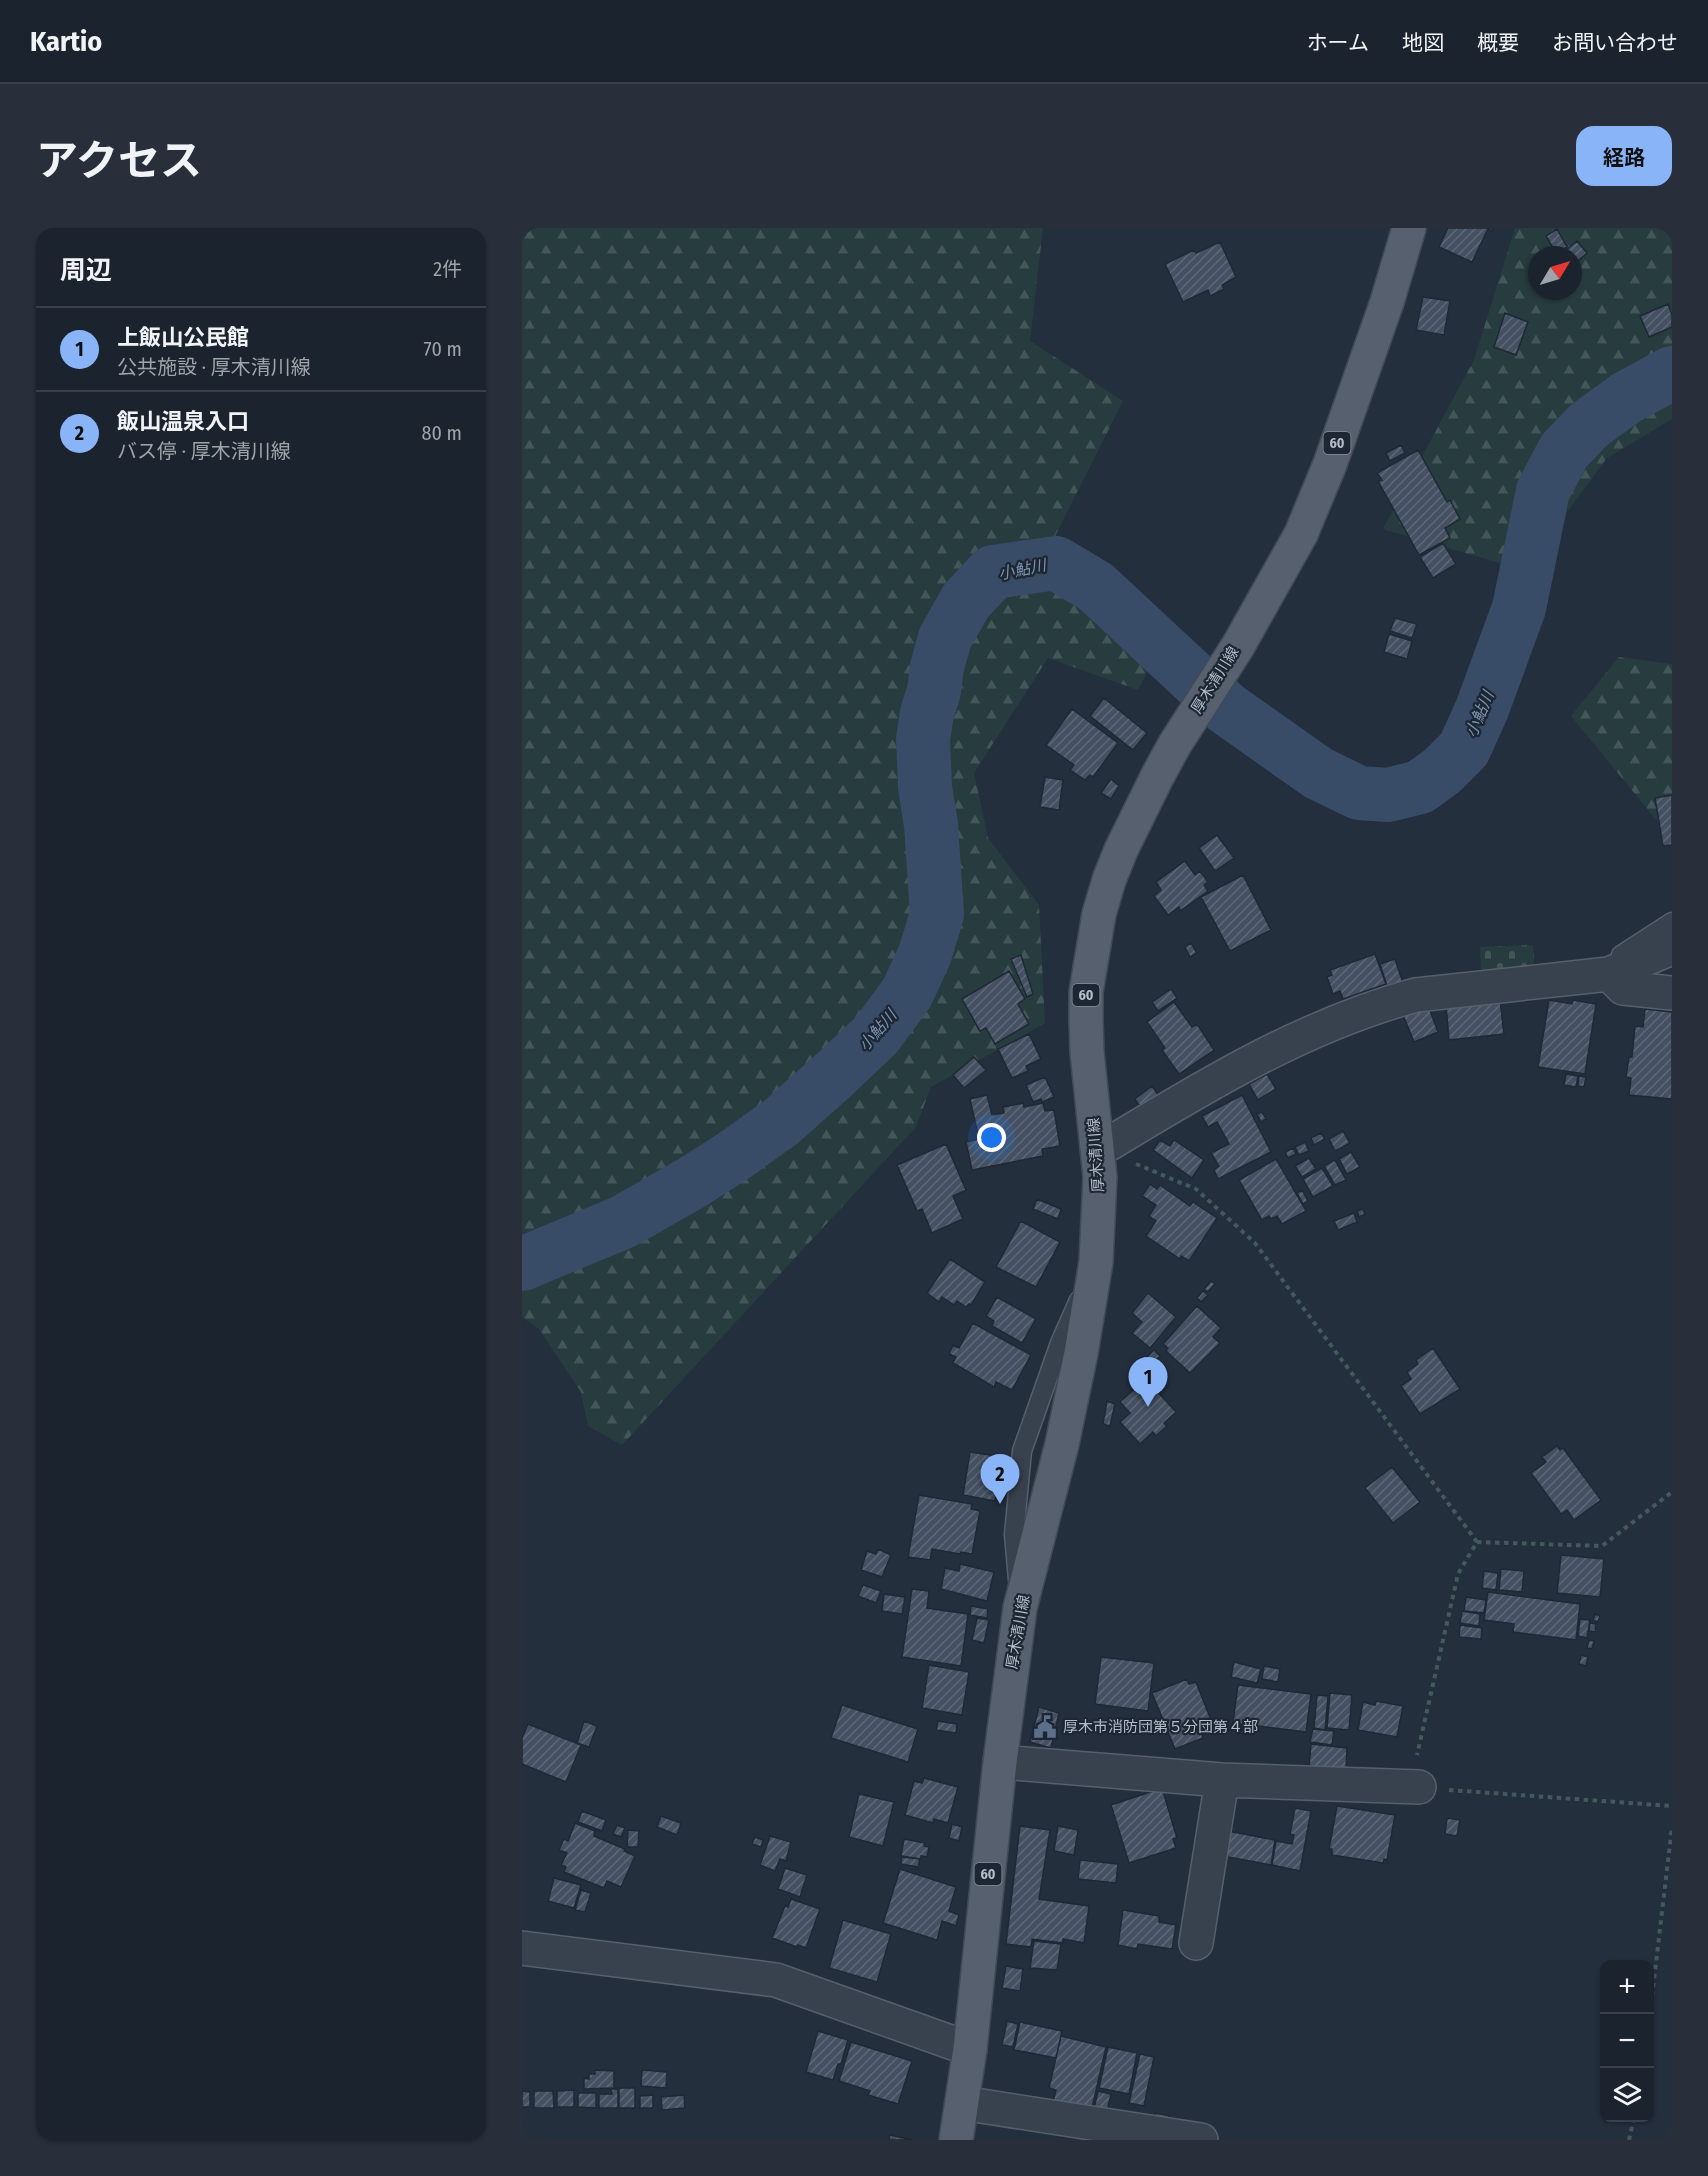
<!DOCTYPE html>
<html lang="ja">
<head>
<meta charset="utf-8">
<style>
  :root { --surface:#1b232e; --page:#282f3a; --text:#f1f3f6; --muted:#a0a4aa; --line:#39404a; --accent:#8ab4f8 }
  body { margin:0; font-family:"Fira Sans Condensed","Noto Sans JP",sans-serif; background:var(--page); color:var(--text) }
  .controls { position:absolute; right:18px; bottom:18px; display:grid; overflow:hidden; border-radius:12px; box-shadow:0 2px 4px #0004 }
  .controls button { width:54px; height:54px; display:grid; place-items:center; padding:0; border:0; border-bottom:2px solid var(--line); background:var(--surface); color:var(--text); font:30px sans-serif }
  .compass { position:absolute; left:1006px; top:18px; width:54px; height:54px; border-radius:50%; background:var(--surface); box-shadow:0 2px 4px #0004; rotate:52deg }
  .you { position:absolute; left:470px; top:910px; width:21px; height:21px; margin:-15px; border:4px solid #fff; border-radius:50%; background:#1a73e8; box-shadow:0 0 0 9px #1a73e833 }
  .badge { display:grid; place-items:center; width:39px; height:39px; border-radius:50%; background:var(--accent); color:#111; font-size:20px; font-weight:700 }
  .pin { position:absolute; translate:-50% -50px; filter:drop-shadow(0 2px 3px #0008) }
  .pin::after { content:''; position:absolute; top:32px; width:21px; height:18px; background:inherit; clip-path:polygon(0 0,100% 0,50% 100%) }
  .list { margin:0; padding:0; list-style:none }
  h2 { display:flex; justify-content:space-between; align-items:center; height:78px; margin:0; padding:0 24px; font-size:26px }
  h2 small { font-size:20px; font-weight:400; color:var(--muted) }
  .list li { display:grid; grid-template-columns:39px 1fr auto; gap:18px; align-items:center; box-sizing:border-box; height:84px; padding:0 24px; border-top:2px solid var(--line) }
  .list b { display:block; font-size:22px; white-space:nowrap }
  .list p { margin:0; font-size:20px; white-space:nowrap; color:var(--muted) }
  .list em { font-size:20px; font-style:normal; color:var(--muted) }
  .icon { flex:none; width:33px; height:33px; fill:none; stroke:currentColor; stroke-width:2; stroke-linecap:round; stroke-linejoin:round }
  .map { position:relative; flex:none; width:1150px; height:1912px; overflow:hidden; border-radius:18px }
  header { display:flex; align-items:center; gap:36px; box-sizing:border-box; height:84px; padding:0 30px; background:var(--surface); border-bottom:2px solid var(--line) }
  header strong { font-size:28px }
  nav { display:flex; gap:33px; margin-inline-start:auto; font-size:21px }
  .intro { display:flex; align-items:center; justify-content:space-between; box-sizing:border-box; height:144px; padding:0 36px }
  h1 { margin:0; font-size:42px }
  .button { padding:15px 27px; border-radius:18px; background:var(--accent); color:#111; font-size:21px; font-weight:700 }
  main { display:flex; gap:36px; padding:0 36px }
  aside { flex:1; background:var(--surface); border-radius:18px; box-shadow:0 2px 4px #0004 }
  .map>svg:first-child { display:block }
  .forest { fill:url(#forest-firs); fill-rule:evenodd }
  .cemetery { fill:url(#cemetery-stones) }
  .lines { fill:none; stroke-linecap:round; stroke-linejoin:round }
  .river { stroke:#394c67; stroke-width:54 }
  .building { fill:url(#building-hatch); stroke:#1f2835; stroke-width:1.5 }
  .service-casing { stroke:#565f6c; stroke-width:21 }
  .minor-casing { stroke:#565f6c; stroke-width:36 }
  .primary-casing { stroke:#414a57; stroke-width:36 }
  .path { stroke:#44595c; stroke-width:4; stroke-dasharray:4.5 4.5; stroke-linecap:butt }
  .service { stroke:#38414e; stroke-width:18 }
  .minor { stroke:#38414e; stroke-width:33 }
  .primary { stroke:#56606e; stroke-width:33 }
  .labels { text-anchor:middle; stroke-width:4.5; stroke-linejoin:round; paint-order:stroke }
  .shield { fill:#1d2633; stroke:#878f9c; stroke-width:1.5 }
  .shield-label { font-size:14px; font-weight:bold; fill:#b4bcc9 }
  .street-label { font-size:15px; fill:#b4bcc9; stroke:#1d2633 }
  .poi-label { font-size:15px; fill:#b4bcc9; stroke:#1d2633; text-anchor:start }
  .water-label { font-size:16px; font-style:italic; fill:#7c92b1; stroke:#1d2633 }
</style>
</head>
<body>
<header>
<strong>Kartio</strong>
<nav><a>ホーム</a><a>地図</a><a>概要</a><a>お問い合わせ</a></nav>
</header>
<div class="intro"><h1>アクセス</h1><a class="button">経路</a></div>
<main>
<aside>
<h2>周辺<small>2件</small></h2>
<ul class="list">
<li><span class="badge">1</span><div><b>上飯山公民館</b><p>公共施設 · 厚木清川線</p></div><em>70 m</em></li>
<li><span class="badge">2</span><div><b>飯山温泉入口</b><p>バス停 · 厚木清川線</p></div><em>80 m</em></li>
</ul>
</aside>
<div class="map">
<svg width="1150" height="1912" viewBox="0 0 1150 1912">
  <defs>
    <pattern id="forest-firs" width="22" height="20" patternUnits="userSpaceOnUse" patternTransform="scale(1.5)"><rect width="22" height="20" fill="#263c3f"/><path d="M5 1l3.5 6h-7zM16 11l3.5 6h-7z" fill="#435659"/></pattern>
    <pattern id="cemetery-stones" width="16" height="16" patternUnits="userSpaceOnUse" patternTransform="scale(1.5)"><rect width="16" height="16" fill="#263c3f"/><path d="M2 7V4a2 2 0 0 1 4 0v3zM10 15v-3a2 2 0 0 1 4 0v3z" fill="#435659"/></pattern>
    <pattern id="building-hatch" width="6" height="6" patternUnits="userSpaceOnUse" patternTransform="scale(1.5)"><rect width="6" height="6" fill="#455162"/><path d="M-1 1l2-2M0 6l6-6M5 7l2-2" fill="none" stroke="#5d6877"/></pattern>
  </defs>
  <rect width="100%" height="100%" fill="#242f3e"/>
  <path class="forest" d="M0,0H521L508,113L601,173L519,336L636,421L616,462L526,430L452,545L466,610L517,677L523,795L409,859L394,899L100,1217L66,1198L59,1164L17,1101L0,1089Z
    M993,0H1136L1150,4V191L1085,230L1002,342L861,301L952,132ZM1015,27H1051V63H1015Z
    M1097,429L1150,436V611L1049,488Z"/>
  <path class="cemetery" d="M1011,717L1012,740L959,742L958,719Z"/>
  <g class="lines">
    <path class="river" d="M0,1036L101,994L171,954L213,927L259,894L314,845L354,807L385,765L403,726L415,686L409,597L403,559L401,511L405,485L412,463L415,439L423,410L444,373L471,344L534,335L574,359L704,480L796,545L837,565L866,567L898,559L920,543L942,521L960,481L997,380L1021,263L1042,223L1067,197L1104,170L1150,145"/>
  </g>
  <path class="building" d="M926,0H971L970,3L966,1L950,34L917,19Z
    M1035,1L1045,19L1034,25L1024,8Z
    M1055,13L1065,25L1051,37V27H1038Z
    M698,14L714,49L700,57L702,61L688,68L686,62L661,74L643,36L672,22L674,25Z
    M901,69L928,73L922,107L894,102Z
    M1146,76L1150,87V99L1127,109L1118,88Z
    M983,85L1006,94L994,127L972,119Z
    M879,217L883,225L868,233L864,225Z
    M896,222L925,274L928,272L938,291L923,300L928,310L897,327L856,253L860,252L855,245Z
    M921,315L934,336L911,350L898,329Z
    M873,390L895,396L890,410L868,403Z
    M867,406L890,413L885,431L862,424Z
    M582,470L625,505L611,522L568,488Z
    M550,481L596,515L571,549L568,547L563,552L548,542L552,537L524,517Z
    M523,549L541,552L537,582L518,579Z
    M589,551L597,558L589,571L579,565Z
    M1150,567V617L1141,618L1133,570Z
    M695,607L712,630L693,643L677,620Z
    M663,633L673,647L678,643L686,654L682,657L686,663L658,683L657,679L646,687L632,668L639,662L634,654Z
    M721,647L749,702L708,723L679,669Z
    M669,715L675,725L668,729L663,719Z
    M853,726L864,756L821,771L818,763L811,766L805,749L810,747L808,742Z
    M499,727L511,766L505,769L489,731Z
    M873,731L881,755L866,761L858,736Z
    M487,743L503,771L496,776L507,796L473,816L464,800L458,803L440,771Z
    M649,761L655,770L636,783L630,774Z
    M978,771L982,806L927,812L924,777Z
    M1027,772L1050,776L1051,772L1074,776L1063,846L1016,839Z
    M652,774L670,799L675,796L692,822L657,846L640,822L643,820L625,794Z
    M906,777L916,804L892,814L881,787Z
    M1123,781L1150,784V871L1107,867L1109,850L1104,849L1107,829H1110L1113,798L1121,799Z
    M507,806L519,831L504,838L506,843L490,850L476,821Z
    M452,829L464,842L442,860L431,847Z
    M745,846L754,861L736,872L727,856Z
    M1044,846L1056,848L1054,859L1042,857Z
    M1057,848L1064,849L1062,859L1056,858Z
    M523,849L532,869L520,874L519,871L511,874L504,857Z
    M630,858L637,868L619,880L613,871Z
    M465,867L470,887L482,885L481,879L501,875L502,879L521,875L523,883L532,882L538,918L520,921L521,928L450,942L444,914L457,911L448,871Z
    M720,867L749,924L696,951L692,942L697,938L689,925L707,916L695,894L686,899L680,888Z
    M740,884L744,891L739,894L735,886Z
    M821,903L828,915L813,923L807,911Z
    M799,905L803,911L792,917L789,910Z
    M638,912L648,918L652,912L682,932L670,950L631,922Z
    M783,914L787,923L777,927L773,919Z
    M424,916L444,962L431,968L441,991L410,1005L400,981L395,983L375,937Z
    M771,920L774,926L766,930L763,924Z
    M829,924L838,939L825,946L817,931Z
    M787,930L794,941L780,949L773,938Z
    M754,931L784,983L760,996L755,988L749,991L747,988L740,992L717,952Z
    M813,932L824,952L813,957L802,938Z
    M800,940L811,958L791,969L781,951Z
    M628,956L635,961L638,957L668,978L671,974L695,990L667,1033L659,1028L658,1031L624,1008L634,993L627,988L634,977L620,968Z
    M780,962L786,973L781,976L775,965Z
    M515,971L539,981L536,991L511,981Z
    M841,981L843,986L837,989L835,983Z
    M832,985L835,994L816,1002L812,993Z
    M499,993L538,1014L514,1059L474,1039Z
    M428,1031L463,1054L449,1077L447,1076L444,1079L435,1073L432,1077L420,1069L417,1074L405,1065Z
    M689,1053L693,1056L686,1064L682,1061Z
    M681,1063L686,1067L679,1074L675,1070Z
    M626,1065L654,1089L628,1120L610,1105L620,1094L610,1085Z
    M475,1069L514,1091L500,1115L470,1098L472,1093L464,1088Z
    M675,1078L699,1100L691,1109L698,1115L668,1145L644,1123L646,1120L641,1116Z
    M451,1095L509,1127L490,1162L474,1154L472,1159L431,1135L434,1129L427,1126L431,1117L437,1120Z
    M911,1120L938,1161L898,1186L879,1158L889,1151L885,1144L896,1136L894,1132Z
    M632,1122L638,1128L629,1137L623,1131Z
    M624,1151L654,1184L642,1195L645,1198L634,1208L631,1204L618,1216L598,1194L608,1185L598,1174Z
    M585,1173L593,1176L588,1198L581,1196Z
    M1035,1218L1038,1222L1041,1220L1079,1272L1052,1292L1045,1282L1039,1286L1009,1245L1024,1234L1020,1229Z
    M448,1224L481,1229L473,1273L441,1267Z
    M870,1239L898,1274L871,1295L843,1260Z
    M397,1267L450,1276L449,1281L458,1283L450,1326L439,1324L438,1326L410,1321L408,1332L386,1329Z
    M356,1321L369,1327L360,1349L339,1342L345,1323L354,1326Z
    M1039,1327L1082,1331L1078,1369L1035,1365Z
    M438,1336L472,1344L465,1373L419,1361L423,1340L437,1343Z
    M979,1341L1002,1343L1000,1364L977,1362Z
    M962,1343L976,1345L974,1362L960,1360Z
    M341,1357L359,1363L354,1375L336,1368Z
    M390,1361L407,1363L405,1380L446,1386L439,1438L380,1429Z
    M966,1364L1058,1376L1054,1412L991,1404L992,1396L962,1392Z
    M362,1366L383,1369L380,1386L360,1383Z
    M944,1369L964,1372L962,1385L942,1383Z
    M449,1378L466,1381L465,1390L448,1387Z
    M940,1383L958,1386L957,1398L938,1395Z
    M1073,1386L1078,1388L1076,1394L1071,1392Z
    M455,1390L467,1392L462,1415L450,1412Z
    M1058,1391L1068,1392L1065,1410L1056,1408Z
    M1068,1395L1074,1396L1073,1404L1067,1403Z
    M938,1397L960,1400L959,1411L937,1409Z
    M1067,1412L1072,1413L1070,1421L1065,1420Z
    M1059,1427L1066,1429L1064,1438L1057,1436Z
    M579,1429L632,1435L626,1483L573,1476Z
    M712,1434L739,1441L735,1455L709,1449Z
    M407,1437L447,1444L440,1487L400,1480Z
    M742,1438L758,1441L756,1454L740,1451Z
    M665,1451L667,1456L674,1454L693,1502L680,1507L681,1510L653,1521L630,1465Z
    M716,1457L789,1466L784,1504L711,1495Z
    M808,1465L830,1467L827,1502L805,1500Z
    M795,1467L806,1468L803,1502L792,1500Z
    M854,1473L881,1478L875,1509L836,1502L841,1474L853,1477Z
    M320,1477L396,1501L386,1534L309,1510Z
    M517,1479L537,1485L529,1520L508,1514Z
    M62,1493L75,1498L67,1519L55,1515Z
    M416,1493L435,1496L434,1505L414,1502Z
    M6,1496L59,1517L44,1554L0,1536V1510Z
    M791,1501L812,1503L810,1517L788,1514Z
    M789,1516L825,1520L824,1542L787,1539Z
    M402,1550L436,1559L426,1595L412,1591L411,1595L383,1587L392,1553L400,1555Z
    M640,1560L655,1610L651,1611L654,1620L607,1635L589,1577Z
    M337,1566L372,1574L361,1618L327,1609Z
    M815,1578L873,1587L865,1632L862,1631L861,1635L810,1627V1621H807Z
    M773,1580L789,1583L778,1643L750,1637L754,1613L770,1616L772,1607L768,1606Z
    M60,1583L84,1592L80,1603L56,1594Z
    M139,1588L159,1595L155,1607L135,1599Z
    M925,1590L938,1592L935,1608L923,1606Z
    M53,1595L73,1603L72,1608L103,1621L102,1623L113,1628L99,1659L85,1653L82,1660L42,1644L44,1639L39,1637L45,1625L37,1622L42,1611L46,1613Z
    M430,1596L440,1599L437,1613L427,1610Z
    M95,1597L103,1600L99,1609L91,1606Z
    M498,1598L528,1602L517,1671L567,1678L562,1715L541,1711V1715L510,1711L509,1719L484,1716Z
    M536,1598L556,1602L552,1627L532,1623Z
    M106,1602L117,1603L116,1619H105Z
    M706,1603L753,1612L749,1637L701,1628Z
    M248,1608L269,1614L264,1633L258,1631L253,1643L238,1637Z
    M233,1609L241,1612L239,1619L230,1616Z
    M382,1611L403,1615L402,1618L407,1619L405,1629L399,1628V1631L379,1628Z
    M380,1629L398,1631L396,1639L379,1636Z
    M558,1632L596,1636L594,1655L556,1651Z
    M263,1640L285,1647L278,1669L256,1661Z
    M378,1641L434,1659L427,1683L437,1687L434,1698L420,1693L415,1712L361,1695Z
    M32,1650L59,1657L52,1680L26,1673Z
    M59,1662L69,1665L63,1684L53,1682Z
    M269,1671L298,1681L284,1720L276,1717L275,1719L250,1710L263,1678L266,1679Z
    M601,1682L637,1688V1694L654,1697L650,1721L616,1716L615,1721L596,1717Z
    M321,1692L369,1706L355,1754L307,1740Z
    M512,1713L539,1716L535,1742L508,1740Z
    M484,1738L501,1741L498,1763L480,1760Z
    M485,1793L496,1796L491,1819L480,1817Z
    M498,1794L540,1803L534,1830L492,1822Z
    M296,1803L326,1812L319,1836H316L311,1852L284,1844Z
    M539,1808L584,1819L570,1880L530,1878L534,1862L527,1860Z
    M329,1814L390,1833L376,1876L346,1867L348,1863L317,1853Z
    M586,1819L615,1825L607,1866L577,1860Z
    M618,1826L632,1829L622,1878L607,1875Z
    M73,1842L92,1843V1860L62,1861V1850L67,1851V1846H73Z
    M120,1842L145,1844L144,1860L119,1858Z
    M97,1860H113V1880H97Z
    M89,1861H96V1880H77V1866H90Z
    M52,1862V1879H35V1863Z
    M0,1863L8,1864V1879H0Z
    M12,1863H31L32,1880H12Z
    M576,1863L589,1866L584,1889L572,1881Z
    M56,1865H74V1880L56,1879Z
    M131,1867V1880H118V1868Z
    M162,1867L163,1880L140,1882L139,1869Z
    M634,1885L647,1888L645,1900L631,1897Z
    M368,1907L390,1912H367Z"/>
  <g class="lines">
    <g class="service-casing">
      <path id="service" d="M1099,727L1150,694
        M496,1352L492,1306L500,1223L538,1115L557,1072"/>
    </g>
    <g class="minor-casing">
      <path id="minor" d="M1087,746L1101,760L1150,765
        M575,919L587,916C684,857 783,797 894,767L1087,746L1150,720
        M478,1534L700,1552L897,1559
        M674,1715L700,1552
        M0,1720L254,1752L448,1821
        M440,1875L679,1912"/>
    </g>
    <g class="primary-casing">
      <path id="primary" d="M434,1912L448,1821L478,1534L498,1380L540,1216L559,1125L574,1034L578,949L565,824L564,792V764L577,686L587,652L599,622L636,547L653,516L716,418L779,306L808,236L865,74L887,0"/>
    </g>
    <path class="path" d="M614,936L674,961L733,1015L955,1314L936,1346L895,1527
      M955,1314L1080,1318L1150,1264
      M927,1562L1150,1578
      M1128,1786L1150,1599
      M1107,1912L1112,1890"/>
    <use href="#service" class="service"/>
    <use href="#minor" class="minor"/>
    <use href="#primary" class="primary"/>
  </g>
  <defs>
    <g id="civic-bare" transform="scale(1.8)"><path d="M-.6-6.5H3V-4.5H.6V-3L4-1V1h2V6H-6V1h2V-1L-.6-3ZM-1.2 2.5V6h2.4V2.5Z" fill="#5c6f8a" stroke="#1d2633" stroke-width="2.5" paint-order="stroke"/></g>
  </defs>
  <g fill-rule="evenodd">
    <use href="#civic-bare" x="523" y="1499"/>
  </g>
  <g class="labels">
    <g class="shield">
      <rect x="801.5" y="204" width="27" height="22" rx="4.5"/>
      <rect x="550.5" y="756" width="27" height="22" rx="4.5"/>
      <rect x="452.5" y="1635" width="27" height="22" rx="4.5"/>
    </g>
    <g class="shield-label">
      <text x="815" y="220">60</text>
      <text x="564" y="772">60</text>
      <text x="466" y="1651">60</text>
    </g>
    <g class="street-label">
      <text transform="translate(693 452) rotate(-58)" y="5">厚木清川線</text>
      <text transform="translate(574 927) rotate(-94)" y="5">厚木清川線</text>
      <text transform="translate(496 1404) rotate(-80)" y="5">厚木清川線</text>
    </g>
    <g class="poi-label">
      <text x="541" y="1504">厚木市消防団第５分団第４部</text>
    </g>
    <g class="water-label">
      <text transform="translate(500 341) rotate(-11)" y="6">小鮎川</text>
      <text transform="translate(957 486) rotate(-67)" y="6">小鮎川</text>
      <text transform="translate(355 802) rotate(-49)" y="6">小鮎川</text>
    </g>
  </g>
</svg>
<div class="controls">
<button>+</button>
<button>−</button>
<button><svg class="icon" aria-label="layers" viewBox="0 0 24 24"><path d="M12 4l9 5-9 5-9-5zM3 14l9 5 9-5"/></svg></button>
</div>
<svg class="compass" viewBox="-18 -18 36 36"><path d="M0-13l5 13h-10z" fill="#e53935"/><path d="M0 13l5-13h-10z" fill="#a0a4aa"/></svg>
<div class="you"></div>
<div class="pin badge" style="left:626px;top:1179px">1</div>
<div class="pin badge" style="left:478px;top:1276px">2</div>
</div>
</main>
</body>
</html>
